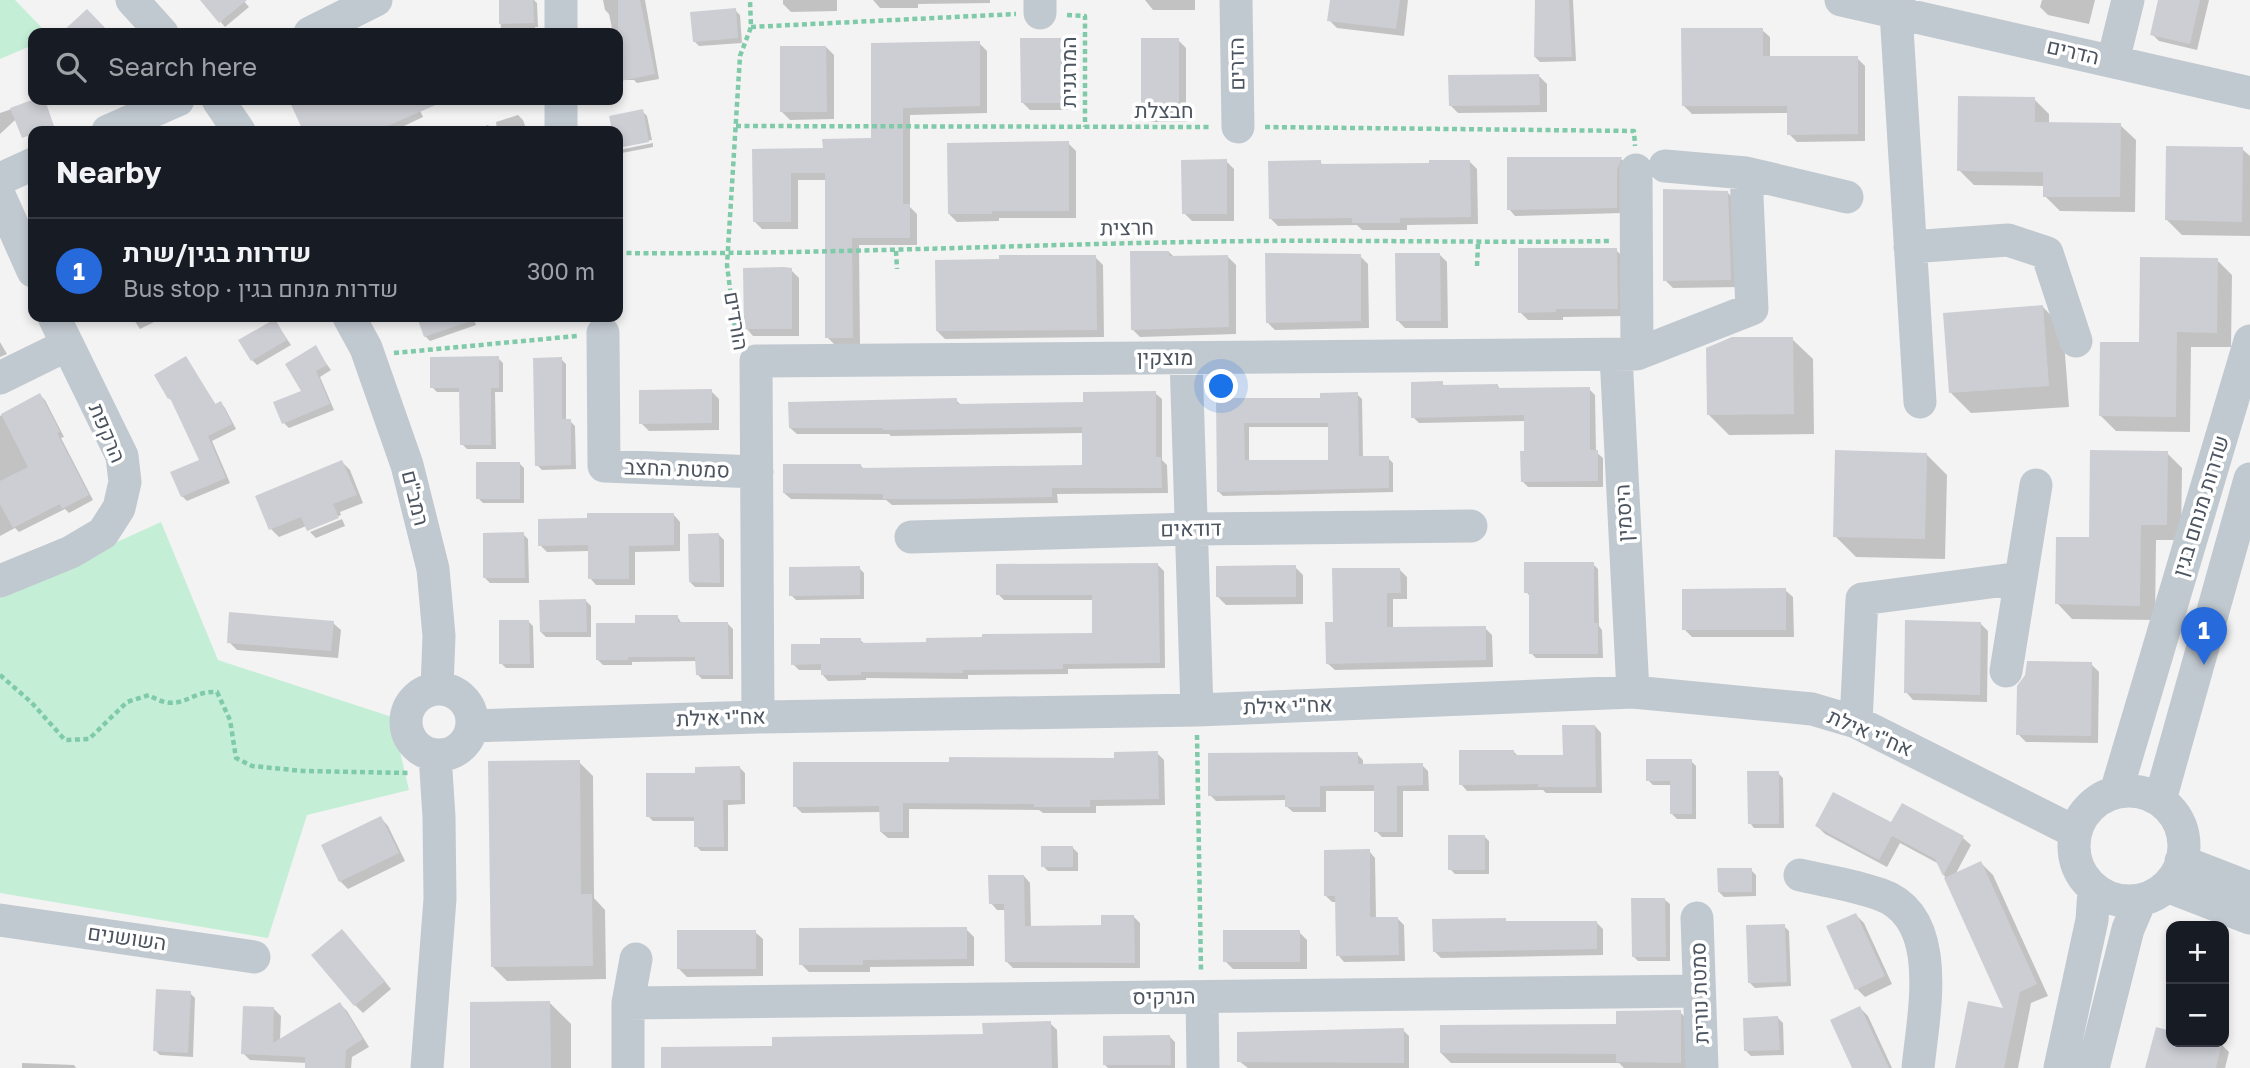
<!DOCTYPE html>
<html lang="en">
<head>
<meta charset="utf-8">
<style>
  :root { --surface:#171b24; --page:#20242c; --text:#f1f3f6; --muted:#9ea1a6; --line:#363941; --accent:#266adb }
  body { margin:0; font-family:"Golos Text",Heebo,sans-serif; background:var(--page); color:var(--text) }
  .controls { position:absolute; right:21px; bottom:21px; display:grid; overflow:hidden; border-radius:14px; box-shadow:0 4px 10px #0003 }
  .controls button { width:63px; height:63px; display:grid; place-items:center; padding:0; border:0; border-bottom:2px solid var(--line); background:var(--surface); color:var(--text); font:35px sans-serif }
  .you { position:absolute; left:1222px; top:387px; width:24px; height:24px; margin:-18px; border:5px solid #fff; border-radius:50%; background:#1a73e8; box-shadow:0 0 0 10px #1a73e833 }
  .badge { display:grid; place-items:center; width:46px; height:46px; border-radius:50%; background:var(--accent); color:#fff; font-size:23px; font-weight:700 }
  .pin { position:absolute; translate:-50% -58px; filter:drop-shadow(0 2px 4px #0008) }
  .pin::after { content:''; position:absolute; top:37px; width:24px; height:21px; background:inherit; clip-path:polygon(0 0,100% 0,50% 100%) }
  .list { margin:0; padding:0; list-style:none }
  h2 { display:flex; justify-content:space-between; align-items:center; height:91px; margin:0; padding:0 28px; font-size:30px }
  h2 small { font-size:23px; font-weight:400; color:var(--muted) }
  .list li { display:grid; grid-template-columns:46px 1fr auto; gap:21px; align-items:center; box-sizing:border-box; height:105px; padding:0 28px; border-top:2px solid var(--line) }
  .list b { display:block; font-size:26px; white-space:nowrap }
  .list p { margin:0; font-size:23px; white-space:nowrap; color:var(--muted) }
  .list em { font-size:23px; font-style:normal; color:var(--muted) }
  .icon { flex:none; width:38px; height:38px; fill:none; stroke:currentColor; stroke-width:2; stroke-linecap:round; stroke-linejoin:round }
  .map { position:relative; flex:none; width:2250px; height:1068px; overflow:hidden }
  .search { position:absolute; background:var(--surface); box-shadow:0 4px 10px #0003; left:28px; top:28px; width:595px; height:77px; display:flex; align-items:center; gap:18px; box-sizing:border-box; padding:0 24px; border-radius:14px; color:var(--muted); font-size:26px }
  .panel { position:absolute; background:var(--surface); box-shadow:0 4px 10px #0003; left:28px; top:126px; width:595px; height:196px; border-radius:14px }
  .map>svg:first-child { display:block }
  .green { fill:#c5eed7 }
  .shadow { fill:#0003; fill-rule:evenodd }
  .building { fill:#cdced4; fill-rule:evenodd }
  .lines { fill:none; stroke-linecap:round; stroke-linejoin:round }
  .path { stroke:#7fcaa9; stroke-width:4.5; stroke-dasharray:5 3.5; stroke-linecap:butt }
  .minor { stroke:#c1c9d0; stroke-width:33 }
  .labels { text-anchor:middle; stroke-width:7; stroke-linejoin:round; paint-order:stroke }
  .street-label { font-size:21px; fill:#4b545f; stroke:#fff }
</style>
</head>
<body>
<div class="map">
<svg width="2250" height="1068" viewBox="0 0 2250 1068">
  <rect width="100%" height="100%" fill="#f4f3f3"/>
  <path class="green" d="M0,0H15L47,33H33V45L0,59Z
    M161,522L218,660L392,717L409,790L307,815L268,938L0,893V595Z"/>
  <path class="shadow" d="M202,0H243L249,7L225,27Z
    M500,0H534L537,3L538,27H535V33H501Z
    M603,0H645L659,79L637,83L634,80H626L621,75L618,57V33H613L609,14L605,10Z
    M783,0H837V11L791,12L783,4Z
    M990,0V3L918,4V8H880L873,0Z
    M1145,0H1195V10H1153Z
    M1332,0H1408L1404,36L1337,28L1329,20Z
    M1536,0H1573L1576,61L1540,62L1535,57Z
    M2042,0H2095L2089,24L2048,15L2040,7Z
    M2160,0H2209L2197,50L2159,41L2152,34Z
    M735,10L740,15L742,43L699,46L694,41Z
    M444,28L449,33H432Z
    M1762,30L1770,37V58H1857L1865,66V141L1797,142L1789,134V113L1692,114L1684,106Z
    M1060,39L1068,47V110H1030L1022,102Z
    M1178,40L1186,48V122H1151L1143,114Z
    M979,43L987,51V113L910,115V207L917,214V245H859L860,345H835L827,337L826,180H798V229H762L754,221V151L824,150L873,140V45Z
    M826,47L834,55V119L790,120L782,112Z
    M1539,76L1547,84V112L1458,113L1450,105Z
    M2034,99L2049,114V124L2120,125L2136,140L2135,212L2060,211L2045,196V186L1974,185L1959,170Z
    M291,100H415L423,117L404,126L405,131H309L301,113L295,109Z
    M23,105L27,109L0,134V113Z
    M642,111L647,116L652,140L618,146V149V131H614L611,117Z
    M518,115L523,120L527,131H497L496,122Z
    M488,125L493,131H471Z
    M653,143V147L622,153L619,150Z
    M1068,143L1076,151V218H999V221L957,222L949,214Z
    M2242,149L2250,156V236L2182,235L2167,220Z
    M1508,159H1621L1628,165L1623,213L1515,216L1509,209Z
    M1226,161L1234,169V221H1192L1184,213Z
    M1320,162L1324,166L1431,165L1470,162L1477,169L1478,224L1407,225V230H1362L1357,225L1278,226L1270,218Z
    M1727,192L1735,200L1739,287L1673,288L1665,280Z
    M1616,250L1624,258L1625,316L1563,317V320H1528L1520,312Z
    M1169,252L1174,257H1228L1236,265V334L1140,337L1132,329Z
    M1439,254L1447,262L1448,328H1405L1397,320Z
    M1360,256L1368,264L1369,328L1275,330L1267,322Z
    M1095,257L1103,265L1104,337L945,339L937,331Z
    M2217,260L2232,275L2231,347H2191L2190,432L2116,431L2100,415L2141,344Z
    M791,270L799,278V336H753L746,328Z
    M2043,307L2063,328L2069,407L1971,413L1951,393Z
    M132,317H164L140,329Z
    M419,317H473L476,325L430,341L425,336Z
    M275,321L291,345L257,365L252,360Z
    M1792,339L1813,359L1814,434L1729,435L1709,415Z
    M0,342L7,354L0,357Z
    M315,348L331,370L320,377L334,410L289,428L284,423L303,391Z
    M186,358L216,405L221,403L225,408L236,429L212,441L230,483L187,501L182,496L202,461L175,404L169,398Z
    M498,358L503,363V392H495L496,449H467L462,444L461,392H437L432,387Z
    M561,359L566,364V421H570L575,426L576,469L542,470L537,465Z
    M1442,383L1445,387L1498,386L1501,390L1589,389L1595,395L1596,452L1603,458V487H1528L1522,481L1526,453V421L1419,423L1413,417Z
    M711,391L719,399V430L649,431L641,423Z
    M1155,393L1162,399V460L1167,465L1168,493L1057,494L1058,503L892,505L886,500L791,499L784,493L861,466L864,469L1084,467L1083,433L891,436L889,434H797L790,428L956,400L961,405L1085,404Z
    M1357,394L1362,399L1363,458H1388L1393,463V492L1223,496L1218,491V400H1322ZM1249,427H1330V461L1249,462Z
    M40,395L45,400L64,437L61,438L93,500L69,513L65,509L19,532L15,528L0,536V416Z
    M2167,453L2182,468L2181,540H2156L2155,620L2072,619L2057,603L2091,539Z
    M1926,454L1947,475L1945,559L1856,557L1835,536Z
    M342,462L350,470L363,503L340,512L341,515L309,528V531L306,526L279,537L271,529Z
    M519,463L524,468V503H483L478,498Z
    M674,515L680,522V551L635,552V585H596L590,578L589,551L547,552L540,545Z
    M342,519L345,526L316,538L310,532Z
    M523,534L528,539L529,583H490L485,578Z
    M719,535L724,540V587H695L690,582Z
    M1593,564L1598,569L1599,626L1602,630L1603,658H1536L1531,653V597L1526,592Z
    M1158,565L1164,571L1165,668L1068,669V674L968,675V679L866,678V680L828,681L822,674V670H799L793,664L822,646L860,640L865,644H928L1094,635L1093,600H1004L998,594Z
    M1295,567L1303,575V604L1226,605L1218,597Z
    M859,568L864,573V599L796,600L791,595Z
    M1400,570L1407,577V599H1393V629L1485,628L1492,635L1493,667L1335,670L1327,663L1334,624Z
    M1785,590L1793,597L1794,637H1692L1684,629Z
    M586,601L591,606V637H546L541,632Z
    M677,616L682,624H728L733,629V679H702L697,674V661L632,662V665H603L598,660L637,625Z
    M528,621L533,626L534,668H506L501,663Z
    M333,623L341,630L338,658L237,650L229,642Z
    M1981,624L1988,631L1987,702L1913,700L1906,692Z
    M2091,664L2099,672L2098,743L2026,742L2018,734Z
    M1595,726L1601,733L1602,793H1546L1543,790L1467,791L1461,784L1513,751L1519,757H1564Z
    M1157,753L1164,760L1165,805L1096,806V813H1043L1039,810L909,809V838H888L881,832V812L802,813L795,806L951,764L1116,759Z
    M1357,754L1363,760V766L1422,765L1428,771L1429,791H1403V837H1382L1376,831V791H1326V812H1293L1286,806V800L1216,801L1210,795Z
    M1691,761L1696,766V819H1677L1672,814V785H1653L1648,780Z
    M579,762L593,776L594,898L605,910L606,979L507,981L493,967Z
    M740,768L745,773V804L728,805V851H701L696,846V821H653L648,816L697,774Z
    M1778,773L1783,778L1784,828H1754L1750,823Z
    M381,818L388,826L405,861L348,889L340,881Z
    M1892,825L1963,838L1971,845L1955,875L1981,863L1993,875L2048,996L2031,1003L2018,1068H1956L2006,1010L1939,864L1900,843L1887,867L1825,834L1817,826Z
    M1484,836L1489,841V874H1455L1450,869Z
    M1073,848L1078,853V871H1048L1043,866Z
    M1369,851L1375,858L1376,919H1398L1404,925L1405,961L1344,962L1338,955L1337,902H1332L1326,896Z
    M1751,870L1756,875V896L1724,897L1719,892Z
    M1024,876L1030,883L1031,927H1103L1134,917L1140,923V968H1013L1007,962L1006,910H997L991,903Z
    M1665,900L1670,904V961H1638L1633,956Z
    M1856,915L1864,923L1892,984L1865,997L1857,989Z
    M1505,920L1508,923L1596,922L1603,929V955L1441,958L1434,951Z
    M1784,926L1789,931L1791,986L1755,988L1750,983Z
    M966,929L974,937V966L870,967V972H809L801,964Z
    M755,932L763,939V976L687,977L679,969Z
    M1299,932L1307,940V969H1233L1225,961Z
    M350,939L391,989L363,1013L355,1005Z
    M190,993L195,998L193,1057L160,1055L155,1050Z
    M550,1003L571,1024V1068H472Z
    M340,1004L347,1011L369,1047L352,1057L351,1068H306L307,1063L250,1060L243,1053L274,1009L281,1016L280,1041Z
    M1860,1008L1868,1016L1892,1068H1854Z
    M1680,1012L1690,1022V1068H1624L1619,1063H1451L1441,1053L1618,1025Z
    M1778,1018L1783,1023L1784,1055L1751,1056L1746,1051Z
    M1050,1023L1057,1030L1058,1068H662L984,1036Z
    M2157,1029L2171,1032V1042H2210L2221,1044L2229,1052L2225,1068H2147Z
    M1403,1030L1409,1036V1068H1248L1239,1061Z
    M1170,1037L1175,1042V1068H1108L1104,1064Z
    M22,1063L74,1065L76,1068H22Z"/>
  <path class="building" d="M200,0H247L219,23Z
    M499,0H533L534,23L499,24Z
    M618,0H640L655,74L621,81L618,67Z
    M1330,0H1400L1396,29L1327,21Z
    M1535,0H1569L1572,57H1534Z
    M2158,0H2200L2190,44L2150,35Z
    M736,8L738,38L693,42L690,12Z
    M87,9L110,33H61Z
    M1681,28H1763V56H1858V134L1787,135V106H1682Z
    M1020,38H1061V103H1021Z
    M1141,38H1179V114L1141,115Z
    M980,41V106L903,108V204H910V238H852L853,338H825V173H791V222H753L752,149L823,148L822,139L871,138V43Z
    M780,46H826L827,112H780Z
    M1539,74L1540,105L1449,106L1448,75Z
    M1958,96L2035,97V122L2121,123L2120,197H2043V172L1957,171Z
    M32,100H45L54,126L33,131V134L22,138L10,108Z
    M289,100H447L376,131H303Z
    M643,109L649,142L618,148V131H612L609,116Z
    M1069,141V211H992V214H948L947,143Z
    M2166,146L2243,147L2242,222L2165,220Z
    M1507,157H1622L1617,170V208L1507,210Z
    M1227,159V214H1182L1181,160Z
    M1321,160V164L1429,163V160H1470L1471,217L1400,218V223H1352V218L1269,219L1268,161Z
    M1663,189L1728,191L1731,280L1663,281Z
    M1518,248H1617L1618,309H1556V312L1518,313Z
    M1130,251H1169V256L1228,255L1229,327L1131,330Z
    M1265,253L1361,254V321L1266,323Z
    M1395,253H1440L1441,321H1396Z
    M999,255H1096L1097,330L936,331L935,260L999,259Z
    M2140,257L2218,258L2217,333L2177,332L2176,417L2099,416L2100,342H2139Z
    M784,267L792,268V329H744L743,268Z
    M2043,305L2049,386L1949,393L1943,313Z
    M417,317H474V320L424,337Z
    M275,319L287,340L251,361L238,340Z
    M1732,337H1793L1794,414L1707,415L1706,348Z
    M316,345L327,365L316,371L330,404L282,424L273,402L301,391L285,364Z
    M186,356L215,404L221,401L232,424L208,436L226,478L181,497L170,472L199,460L170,398L168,399L154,375Z
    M499,356V388H491V445H460L459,388H430V357Z
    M562,357V419H571V465L535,466L533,358Z
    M1443,381V385L1498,384V388L1590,387V450H1598V481L1521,482L1520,451H1524V415L1411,418V382Z
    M712,389V423L639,424V390Z
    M1156,391V457H1161L1162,488H1052V497L954,499H883V494L783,493V464H861V468L1082,465V427L883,430V428H789L788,402L957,398V404L1083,402V392Z
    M1358,392L1359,456H1389V488L1217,492L1216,398H1320V393ZM1244,423H1328V460H1245Z
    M40,393L60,432L57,433L89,495L62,509L60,504L13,528L0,504V481L28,467L1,414Z
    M1835,450L1927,453L1925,539L1833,537Z
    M2090,450L2168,451L2167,525H2141L2140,606L2055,604L2056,537H2089Z
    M342,460L357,495L333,504L339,518L307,531L301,517L269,530L255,496Z
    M476,462H520V499H476Z
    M587,513H674V545L629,546V579H588V545L538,546V519L587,518Z
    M524,532L525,578H483V533Z
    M719,533L720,583L689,582L688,534Z
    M1524,562H1594V623H1598V654H1529V593H1524Z
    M1158,563L1160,663L1063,664V669L963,670V673L861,672V675H821V664L791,665V644H820V638H861V643L926,642V638L982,637V634L1092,633V595H996V564Z
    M1296,565V597H1216V566Z
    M860,566V595L789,596V567Z
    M1332,568H1400L1401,593H1387V627L1486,626V660L1326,664L1325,622H1333Z
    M1786,588V630H1682V589Z
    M586,599L587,632H540L539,600Z
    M229,612L334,621L331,651L227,643Z
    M635,615H678V622H728L729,675H696L695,657H628V660H596V623H635Z
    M499,620H529L530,664H499Z
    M1905,620L1981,622L1980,695L1904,693Z
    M2027,661L2092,662L2091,736L2016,735L2017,686L2025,675Z
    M1562,725H1595L1596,787H1538V784L1459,785V750H1514V755H1563Z
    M1158,751L1159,799L1090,800V807H1034V804L903,803V832H880L879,806L793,807V762H949V757L1114,758V752Z
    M1358,752V764L1423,763V785L1397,786V832H1374V785L1320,786V807H1285V795L1208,796V753Z
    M1646,759H1692V814H1670V781H1646Z
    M580,760L581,894H592L593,966L491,967L488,761Z
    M740,766L741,800H723L724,847H694V817H646V773H695V767Z
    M1747,771H1779V824H1748Z
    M1833,792L1891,822L1902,803L1964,836L1943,876L1935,859L1892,836L1879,860L1815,826Z
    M381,816L399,853L339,882L321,845Z
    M1448,835H1485V870H1448Z
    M1041,846H1073V867H1041Z
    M1370,849V917H1398L1399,955L1336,956L1335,896H1324V850Z
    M1981,861L2037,984L2020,992L2004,1068H1955L1968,1001L2003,1008L1944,878Z
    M1717,868H1752V892H1718Z
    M988,875H1024L1025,926L1101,925V915H1134L1135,963L1005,962L1004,904H989Z
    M1631,898H1665L1666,957H1632Z
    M1856,913L1885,976L1855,990L1826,926Z
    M1506,918V921H1597V949L1433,952L1432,919Z
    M1785,924L1787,982L1748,983L1746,925Z
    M967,927V959L863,960V965H799V928Z
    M342,929L385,981L354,1006L311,955Z
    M677,930H756V969H677Z
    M1223,930H1300V962H1223Z
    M156,989L191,991L188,1053L153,1051Z
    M550,1001L551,1068H470V1002Z
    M340,1002L363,1039L346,1050L345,1068H305V1057L241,1054L243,1006L274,1007L273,1043Z
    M1860,1006L1889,1068H1852L1830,1020Z
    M1681,1010V1063L1616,1062V1054L1440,1053V1025L1616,1024V1011Z
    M1778,1016L1780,1050L1744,1051L1743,1018Z
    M1051,1021L1052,1068H661V1047L772,1046V1037L983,1034L982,1023Z
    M2156,1027L2171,1031V1042H2222L2216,1068H2145Z
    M1404,1028V1063L1237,1062V1032Z
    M1170,1035L1171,1065H1103V1036Z"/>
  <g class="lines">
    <path class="path" d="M1067,15L1085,16V127
      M751,27L1016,14
      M736,126L1211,127
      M1265,127L1634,131L1635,146
      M896,251L897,269
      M618,253C831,255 1044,243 1257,241C1375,240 1493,243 1611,241
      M1477,266L1478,243
      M737,344L727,265L740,56L751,27L750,0
      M394,353L577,336
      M0,675L31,702L65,740L89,739L127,702L149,695C181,715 189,690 217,692L230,720L236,758L252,766L303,771L410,773
      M1197,735L1201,971"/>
    <path class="minor" d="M132,0L162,33
      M561,0V33
      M1040,0V13
      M1236,0L1238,127
      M1841,0L2250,93
      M1899,0L1896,12L1920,402
      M310,33L376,0
      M2113,61L2128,0
      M218,100L239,131
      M561,100V131
      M108,131L178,100
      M1665,166L1746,173L1847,197
      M0,179L33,164
      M0,197L33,271
      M1910,247L2008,240L2047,253L2076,341
      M349,317L366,348L407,465L433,569L439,636L437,688
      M603,333L604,466L757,472
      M1637,354L1752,309L1746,173
      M1616,355L1633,692
      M1186,358L1197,710
      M0,378L67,345
      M911,537L1191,529L1471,526
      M0,581L71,552L103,533L119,508L125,482L122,456L54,317
      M2006,671L2036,485
      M406 722a33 33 0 1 1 66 0a33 33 0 1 1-66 0Z
      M758,717L756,361L1637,354L1636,170
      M1856,722L1862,599L2021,578
      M472,726L758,717L1197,710L1633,692L1812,709L1856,722L2075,832
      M2074 846a55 55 0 1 1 110 0a55 55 0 1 1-110 0Z
      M2116,792L2250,341
      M2160,800L2250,479
      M2181,861L2250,888
      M1800,875C1826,881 1854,885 1879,894C1946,916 1923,1015 1918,1068
      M2167,886L2250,918
      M1697,918L1702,1068
      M0,920L254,957
      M1202,997L1203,1068
      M628,1003L1699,991
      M427,1068L440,899L439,817L435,755
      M628,1068V1003L636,959
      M2060,1068L2092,920L2094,890
      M2093,1068L2128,929L2140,901"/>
  </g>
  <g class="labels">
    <g class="street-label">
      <text transform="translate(2073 52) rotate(13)" y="7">הדרים</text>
      <text transform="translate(1237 64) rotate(-91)" y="7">הדרים</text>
      <text transform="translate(1069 72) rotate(-90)" y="7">המרגנית</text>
      <text x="1164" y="118">חבצלת</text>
      <text transform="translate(1127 228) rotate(-1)" y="7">חרצית</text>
      <text transform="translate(736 321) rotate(80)" y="7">הורדים</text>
      <text x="1165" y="365">מוצקין</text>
      <text transform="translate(107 433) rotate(67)" y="7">הרקפת</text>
      <text transform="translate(677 469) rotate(2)" y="7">סמטת החצב</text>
      <text transform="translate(415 498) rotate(76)" y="7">רמב"ם</text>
      <text transform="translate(2201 506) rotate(-73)" y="7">שדרות מנחם בגין</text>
      <text transform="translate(1624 513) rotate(-93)" y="7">היסמין</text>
      <text transform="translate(1191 529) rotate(-1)" y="7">דודאים</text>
      <text transform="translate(1288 706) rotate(-2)" y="7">אח"י אילת</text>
      <text transform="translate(721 718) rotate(-2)" y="7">אח"י אילת</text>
      <text transform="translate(1870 733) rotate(23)" y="7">אח"י אילת</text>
      <text transform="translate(127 938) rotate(8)" y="7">השושנים</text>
      <text transform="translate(1700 993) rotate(-92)" y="7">סמטת נורית</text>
      <text transform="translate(1164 997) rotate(-1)" y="7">הנרקיס</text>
    </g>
  </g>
</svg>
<div class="controls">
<button>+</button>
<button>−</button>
</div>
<div class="you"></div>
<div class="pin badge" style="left:2204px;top:665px">1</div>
<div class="search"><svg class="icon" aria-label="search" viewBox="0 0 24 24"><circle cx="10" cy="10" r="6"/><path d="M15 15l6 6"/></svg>Search here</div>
<section class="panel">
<h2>Nearby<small></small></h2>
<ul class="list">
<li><span class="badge">1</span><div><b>שדרות בגין/שרת</b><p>Bus stop · שדרות מנחם בגין</p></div><em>300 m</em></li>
</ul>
</section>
</div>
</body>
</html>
